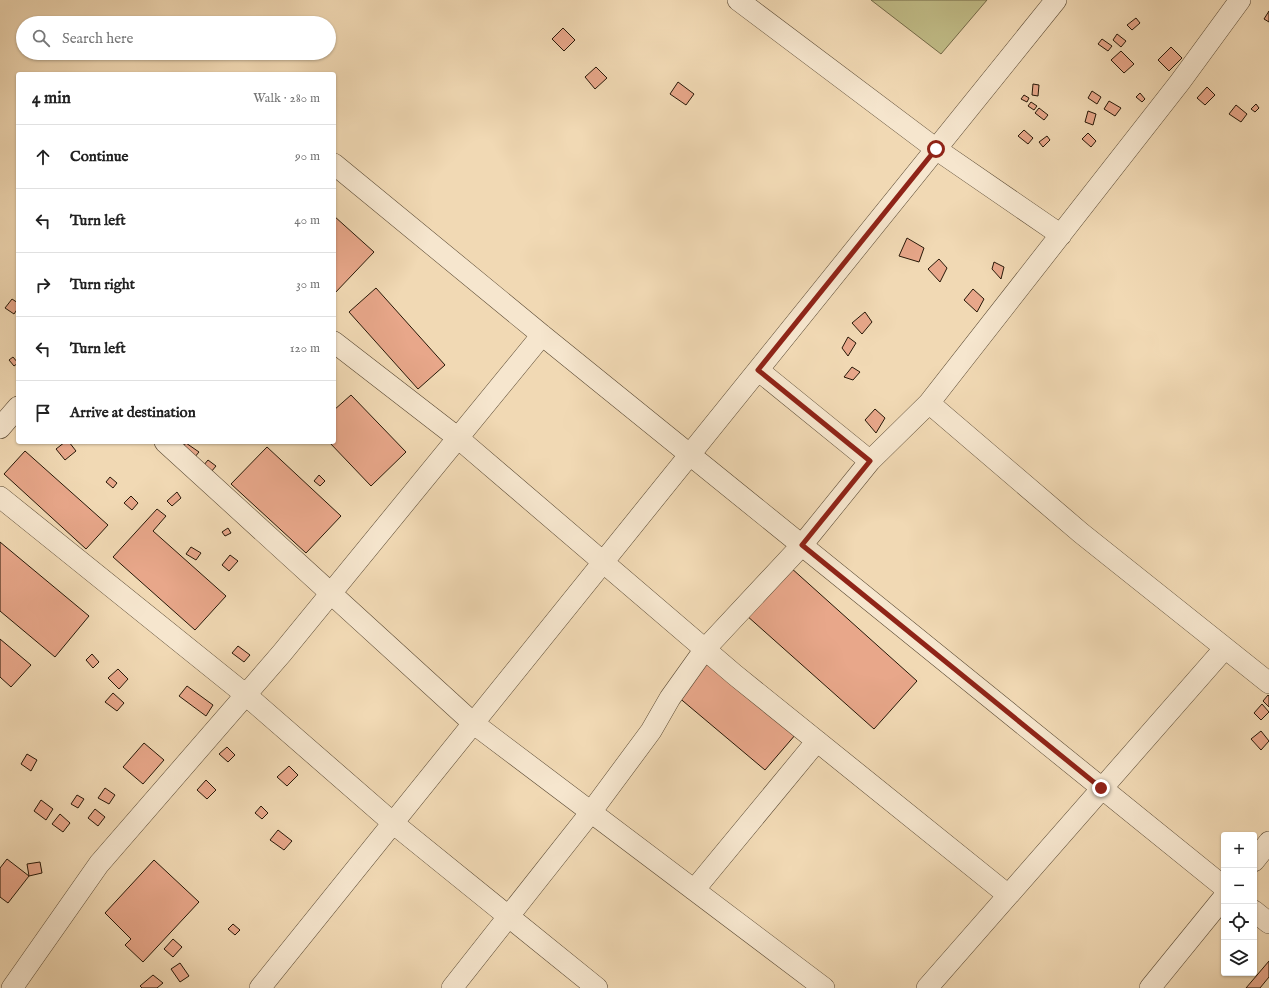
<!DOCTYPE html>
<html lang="en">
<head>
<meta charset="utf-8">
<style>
  :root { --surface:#fff; --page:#f6f6f6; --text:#222; --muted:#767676; --line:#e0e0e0 }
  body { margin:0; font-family:"IM FELL English",serif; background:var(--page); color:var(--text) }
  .controls { position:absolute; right:12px; bottom:12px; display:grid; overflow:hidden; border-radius:4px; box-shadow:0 1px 3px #0004 }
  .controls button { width:36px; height:36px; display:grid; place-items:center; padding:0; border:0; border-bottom:1px solid var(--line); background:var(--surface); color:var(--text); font:20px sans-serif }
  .stop { position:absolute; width:12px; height:12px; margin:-9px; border:3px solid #8f2418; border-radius:50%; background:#fff }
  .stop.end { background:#8f2418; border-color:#fff; box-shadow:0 1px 4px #0008 }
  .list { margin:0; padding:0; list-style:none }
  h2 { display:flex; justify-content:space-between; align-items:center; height:52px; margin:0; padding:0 16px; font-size:17px }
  h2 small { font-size:13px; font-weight:400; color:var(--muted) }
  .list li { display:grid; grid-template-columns:26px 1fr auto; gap:12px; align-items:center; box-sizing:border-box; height:64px; padding:0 16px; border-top:1px solid var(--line) }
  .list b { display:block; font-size:15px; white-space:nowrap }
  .list em { font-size:13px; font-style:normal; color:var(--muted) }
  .icon { flex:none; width:22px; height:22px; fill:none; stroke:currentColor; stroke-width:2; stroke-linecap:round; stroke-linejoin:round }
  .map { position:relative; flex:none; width:1269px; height:988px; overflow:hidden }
  .search { position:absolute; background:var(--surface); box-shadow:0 1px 3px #0004; left:16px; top:16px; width:320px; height:44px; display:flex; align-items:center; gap:10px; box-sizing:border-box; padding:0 14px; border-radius:22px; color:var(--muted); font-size:15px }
  .panel { position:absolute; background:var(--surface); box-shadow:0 1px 3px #0004; left:16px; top:72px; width:320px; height:372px; border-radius:4px }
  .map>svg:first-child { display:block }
  .green { fill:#c1bd88; stroke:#746a48 }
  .building { fill:#e8a78a; stroke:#261707 }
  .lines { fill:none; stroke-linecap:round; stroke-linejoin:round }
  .street-casing { stroke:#594832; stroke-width:22 }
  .street { stroke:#f6e6ce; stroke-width:21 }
  .route { stroke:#8f2418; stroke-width:5 }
</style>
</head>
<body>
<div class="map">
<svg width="1269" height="988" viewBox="0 0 1269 988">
  <rect width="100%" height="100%" fill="#f1d9b4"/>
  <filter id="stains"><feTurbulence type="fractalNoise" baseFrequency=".005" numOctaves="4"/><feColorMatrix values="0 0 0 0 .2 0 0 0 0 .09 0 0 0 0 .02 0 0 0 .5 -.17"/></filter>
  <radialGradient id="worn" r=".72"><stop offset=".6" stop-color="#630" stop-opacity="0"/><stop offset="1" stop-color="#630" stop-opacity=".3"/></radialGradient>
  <path class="green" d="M871,0H987L941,54Z"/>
  <path class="building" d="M1269,11V22L1264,19Z
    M1136,18L1140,23L1132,30L1127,25Z
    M563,28L575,40L564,51L552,39Z
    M1117,34L1126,41L1121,47L1113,40Z
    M1102,39L1112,46L1108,51L1098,44Z
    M1171,47L1182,58L1169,71L1158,60Z
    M1121,51L1134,64L1124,73L1111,60Z
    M596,67L607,78L595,89L585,77Z
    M678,82L694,94L686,105L670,94Z
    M1033,84L1039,85L1038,96L1032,95Z
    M1207,87L1215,95L1205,105L1197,98Z
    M1092,91L1101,97L1097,104L1088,98Z
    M1140,93L1145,99L1142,102L1136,97Z
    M1024,95L1029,98L1027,102L1021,99Z
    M1109,101L1121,108L1115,116L1104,109Z
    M1031,102L1037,106L1034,110L1028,106Z
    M1256,104L1259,108L1255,112L1251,109Z
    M1236,105L1247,114L1241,122L1229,114Z
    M1039,108L1048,115L1044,120L1035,113Z
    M1088,111L1096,114L1093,125L1085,122Z
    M1024,130L1033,138L1028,144L1018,136Z
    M1088,133L1096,141L1091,147L1082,139Z
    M1047,136L1050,140L1043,147L1039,142Z
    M334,216L374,252L334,294Z
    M907,238L924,248L919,262L899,256Z
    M939,259L947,268L940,282L928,269Z
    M994,262L1004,267L1001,279L992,269Z
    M376,288L445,365L418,389L349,312Z
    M973,289L984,299L977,312L964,300Z
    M12,299L18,303V308L14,314L5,308Z
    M865,312L872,322L862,334L852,323Z
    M848,337L856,343L848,356L842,348Z
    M13,357L18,363L14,366L9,360Z
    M852,367L860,372L853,380L844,377Z
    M351,395L406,452L371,486L329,442H334V410Z
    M875,409L885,418L876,433L865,420Z
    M65,442H69L76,451L65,460L56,449Z
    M186,443L199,452L194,458L181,449Z
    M267,447L341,516L306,553L231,484Z
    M25,451L108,525L86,549L4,474Z
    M208,460L216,466L211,472L203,466Z
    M319,475L325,481L320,486L314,481Z
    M110,477L117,483L113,488L106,482Z
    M177,492L181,498L172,506L167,501Z
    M131,496L138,503L132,510L124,503Z
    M157,509L166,516L153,531L226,596L195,630L113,557Z
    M228,528L231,533L225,536L222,532Z
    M0,542L89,616L55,657L0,611Z
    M191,547L201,553L196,560L186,554Z
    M230,555L238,561L229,571L222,565Z
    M790,567L917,681L874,729L746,615Z
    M0,639L31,665L11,687L0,677Z
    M238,646L250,655L244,662L232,653Z
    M92,654L99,662L93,668L86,660Z
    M707,660L796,734L765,770L677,696Z
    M118,669L128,679L119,689L108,678Z
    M187,686L213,705L206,716L179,696Z
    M113,693L124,703L117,711L105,702Z
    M1268,695L1269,696V707L1263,701Z
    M1262,704L1269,712L1261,720L1254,713Z
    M1261,731L1269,741L1261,750L1251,739Z
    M144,743L164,760L143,784L123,767Z
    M227,747L235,755L228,762L219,754Z
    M27,754L37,760L31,771L21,764Z
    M289,766L298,775L287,786L277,777Z
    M206,780L216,790L207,799L197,790Z
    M105,788L115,795L109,804L98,798Z
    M77,795L84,799L78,808L71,804Z
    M41,800L53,809L46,820L34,811Z
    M261,806L268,813L262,819L255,813Z
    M95,809L105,817L98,826L88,818Z
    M60,814L70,823L63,832L52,824Z
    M278,830L292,841L284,850L270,840Z
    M7,859L29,876L8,903L0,897V868Z
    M154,860L199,902L143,962L125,945L131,939L105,913Z
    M40,862L42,873L29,876L27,864Z
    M233,924L240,930L235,935L228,929Z
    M173,939L182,947L173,957L164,949Z
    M1269,961V977L1260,988H1246Z
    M180,963L189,976L180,982L171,969Z
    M153,975L163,983L157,988H142L140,986Z"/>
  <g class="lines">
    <g class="street-casing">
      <path id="street" d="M738,0L936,149L1061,235
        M334,164L542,335L1224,887
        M334,342L458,438L735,675L1008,895
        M758,370L870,461
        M929,403L1081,533L1269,683
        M0,428L18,407
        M165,442L473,723L824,988
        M0,497L246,695L393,823L597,988
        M1254,861L1269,842
        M694,890L817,741
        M1254,911L1269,923
        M12,988L99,864L282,653L542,335
        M260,988L1056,0
        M452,988L591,812L651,731L670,698L705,649L802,545L870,461L929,403L1180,82L1240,0
        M927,988L1225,648
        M1150,988L1224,897"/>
    </g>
    <use href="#street" class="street"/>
  </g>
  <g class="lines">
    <path class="route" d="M936,149L758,370L870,461L802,545L1101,788"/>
  </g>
  <rect width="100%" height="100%" filter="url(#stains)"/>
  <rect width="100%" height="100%" fill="url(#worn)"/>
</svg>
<div class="controls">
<button>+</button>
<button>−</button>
<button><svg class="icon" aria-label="locate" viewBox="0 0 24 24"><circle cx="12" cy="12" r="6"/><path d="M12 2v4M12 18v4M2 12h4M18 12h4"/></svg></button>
<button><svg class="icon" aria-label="layers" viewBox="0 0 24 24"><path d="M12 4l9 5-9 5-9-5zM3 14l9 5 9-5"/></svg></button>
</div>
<div class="stop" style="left:936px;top:149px"></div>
<div class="stop end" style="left:1101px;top:788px"></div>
<div class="search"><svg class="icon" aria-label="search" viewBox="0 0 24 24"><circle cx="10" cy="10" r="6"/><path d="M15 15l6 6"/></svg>Search here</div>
<section class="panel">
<h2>4 min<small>Walk · 280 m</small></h2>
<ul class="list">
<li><svg class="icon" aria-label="ahead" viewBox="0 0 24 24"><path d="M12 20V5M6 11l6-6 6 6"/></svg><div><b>Continue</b></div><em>90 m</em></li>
<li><svg class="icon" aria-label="left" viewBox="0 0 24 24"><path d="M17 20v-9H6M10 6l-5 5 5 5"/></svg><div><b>Turn left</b></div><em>40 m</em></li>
<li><svg class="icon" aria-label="right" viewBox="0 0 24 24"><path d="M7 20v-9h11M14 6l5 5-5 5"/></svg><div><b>Turn right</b></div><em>30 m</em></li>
<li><svg class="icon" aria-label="left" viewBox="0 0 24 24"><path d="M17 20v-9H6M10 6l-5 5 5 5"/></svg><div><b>Turn left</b></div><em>120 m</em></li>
<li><svg class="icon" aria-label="arrive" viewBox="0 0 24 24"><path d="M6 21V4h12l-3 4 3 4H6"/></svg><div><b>Arrive at destination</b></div></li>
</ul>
</section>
</div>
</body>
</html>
